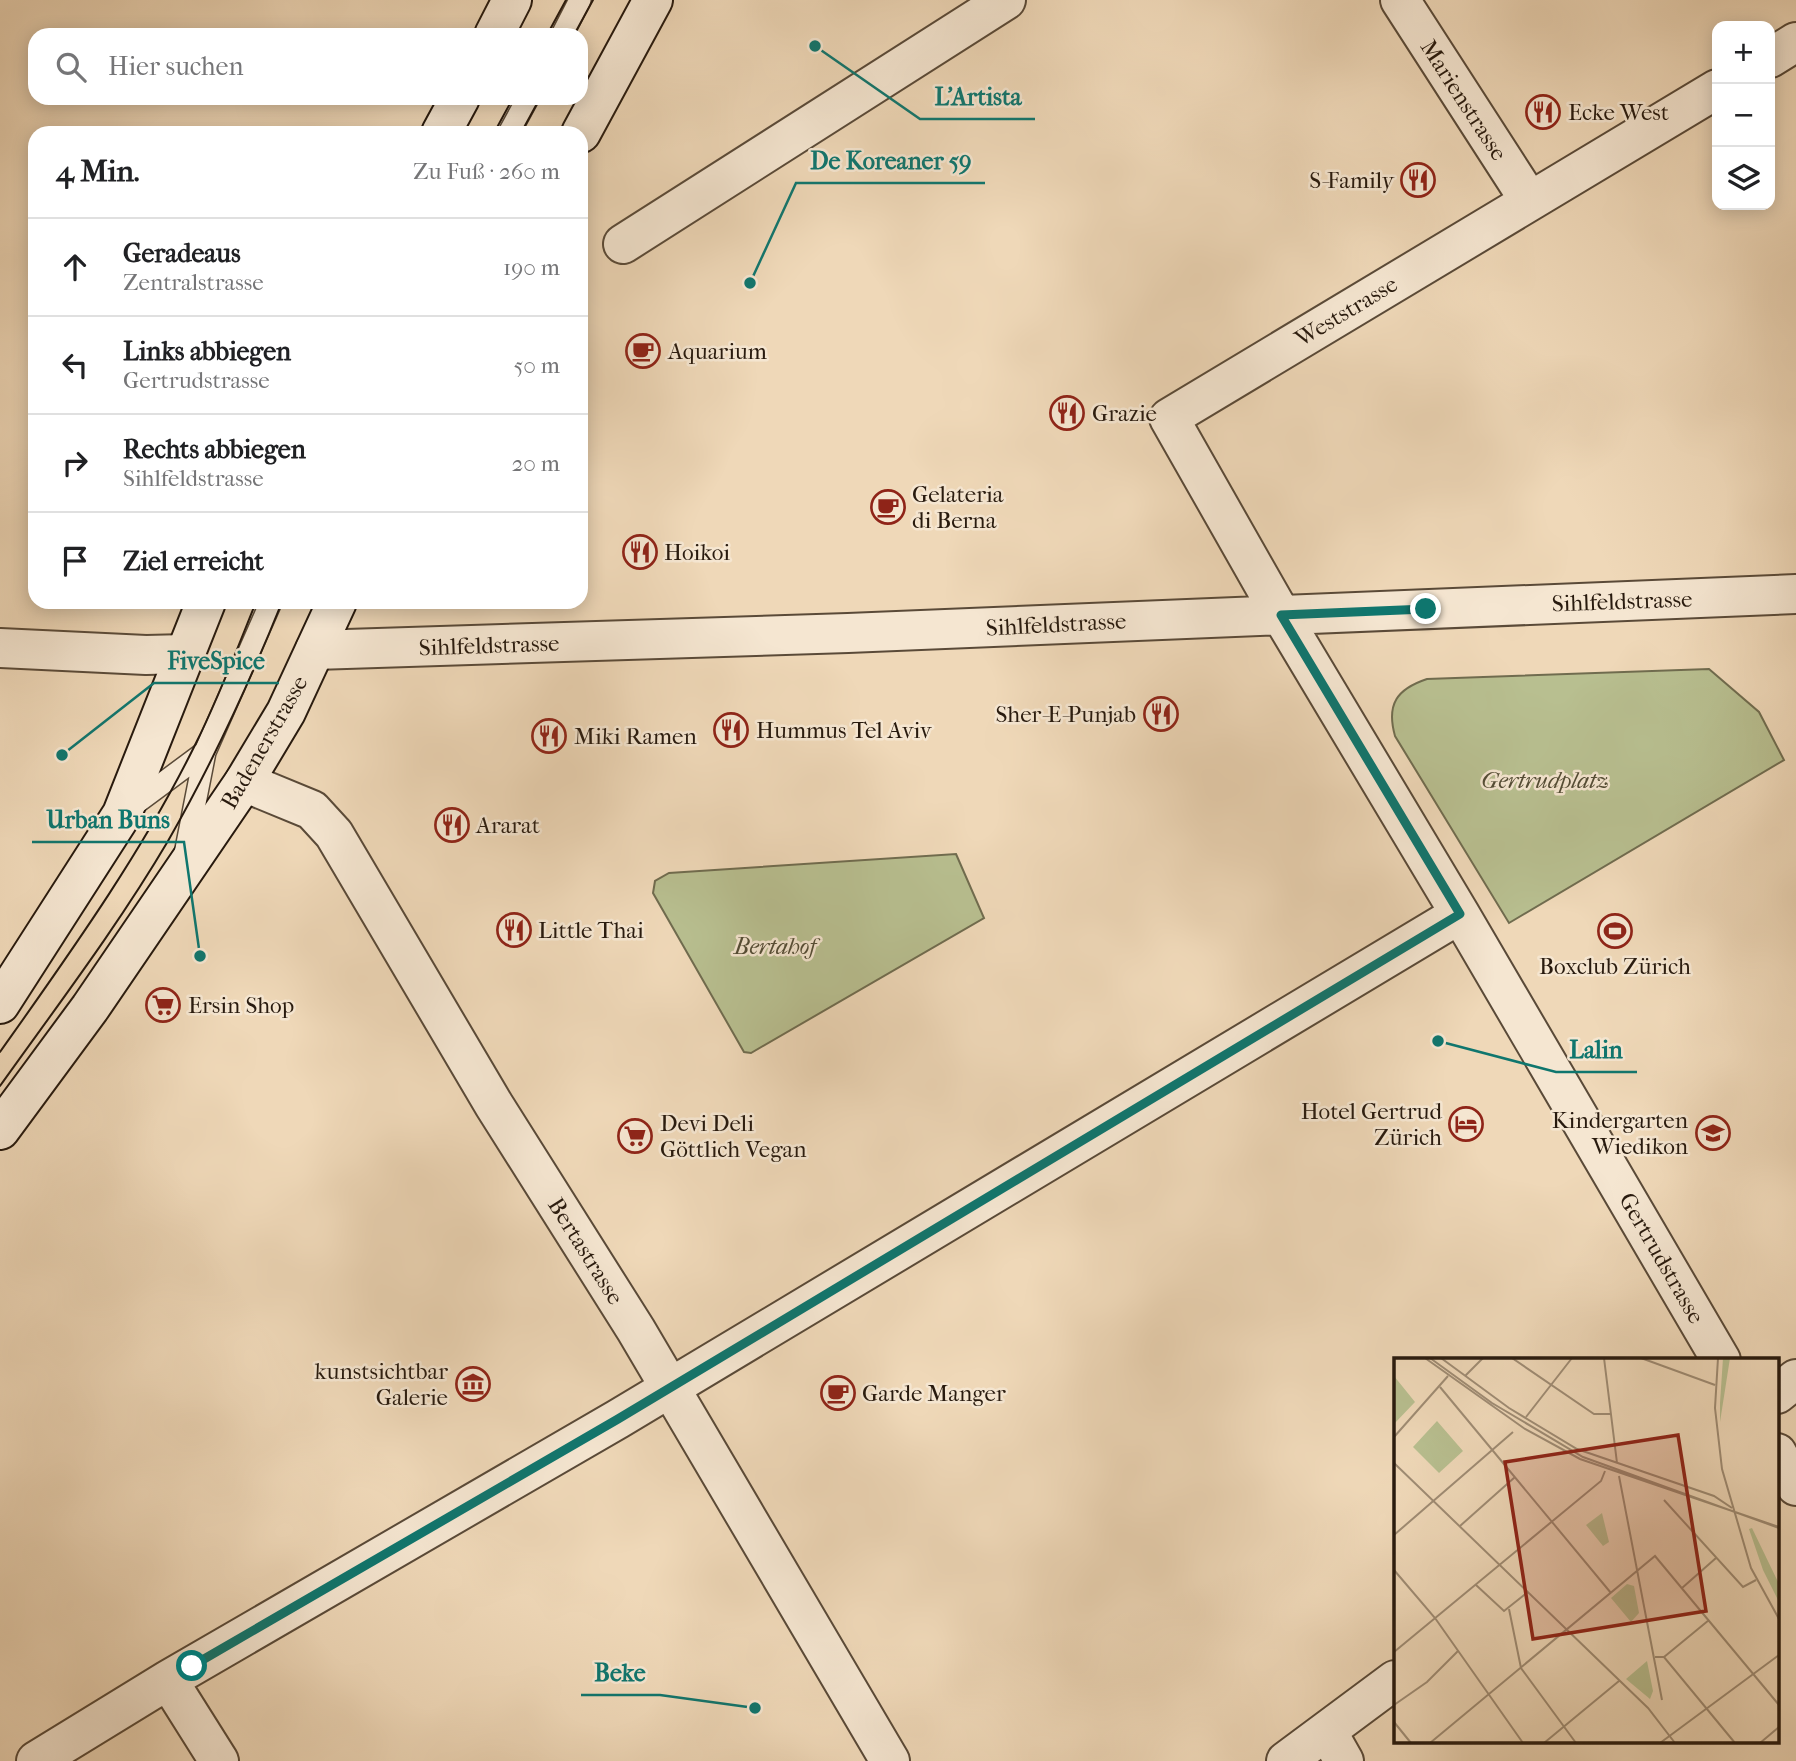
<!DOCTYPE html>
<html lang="de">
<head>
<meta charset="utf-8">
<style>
  :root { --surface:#fff; --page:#f6f6f6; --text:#202124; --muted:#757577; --line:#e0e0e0 }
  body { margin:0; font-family:"IM FELL French Canon",serif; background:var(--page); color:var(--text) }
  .controls { position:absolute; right:21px; top:21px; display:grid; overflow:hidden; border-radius:14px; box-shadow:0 4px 18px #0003 }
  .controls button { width:63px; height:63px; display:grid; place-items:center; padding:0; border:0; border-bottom:2px solid var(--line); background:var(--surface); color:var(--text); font:35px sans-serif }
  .stop { position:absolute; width:21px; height:21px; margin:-16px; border:5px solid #0f766e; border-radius:50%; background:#fff }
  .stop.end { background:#0f766e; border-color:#fff; box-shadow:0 2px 7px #0008 }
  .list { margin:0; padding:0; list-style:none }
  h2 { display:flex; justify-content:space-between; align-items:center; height:91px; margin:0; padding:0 28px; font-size:30px }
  h2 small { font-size:23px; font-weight:400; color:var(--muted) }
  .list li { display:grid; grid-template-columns:46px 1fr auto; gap:21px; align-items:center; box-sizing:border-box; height:98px; padding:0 28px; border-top:2px solid var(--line) }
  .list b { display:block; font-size:26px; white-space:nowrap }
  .list p { margin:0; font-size:23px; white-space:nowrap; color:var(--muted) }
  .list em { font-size:23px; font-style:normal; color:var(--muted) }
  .icon { flex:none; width:38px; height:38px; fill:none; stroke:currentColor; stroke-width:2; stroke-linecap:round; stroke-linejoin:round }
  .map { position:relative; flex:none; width:1796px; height:1761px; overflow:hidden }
  .search { position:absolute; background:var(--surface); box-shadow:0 4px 18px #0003; left:28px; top:28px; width:560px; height:77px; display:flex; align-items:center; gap:18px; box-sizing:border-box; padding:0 24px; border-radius:21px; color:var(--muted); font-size:26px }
  .panel { position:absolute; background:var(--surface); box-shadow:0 4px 18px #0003; left:28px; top:126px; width:560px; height:483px; border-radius:21px }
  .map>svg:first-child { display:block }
  .green { fill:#b8bf90; stroke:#706c4f; stroke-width:2 }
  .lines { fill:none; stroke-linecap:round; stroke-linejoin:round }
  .lane-casing { stroke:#5a4a38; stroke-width:24 }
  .street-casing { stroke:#5a4a38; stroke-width:42 }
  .secondary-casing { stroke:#281a0e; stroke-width:42 }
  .lane { stroke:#f5e6d1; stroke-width:21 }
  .street { stroke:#f5e6d1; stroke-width:38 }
  .secondary { stroke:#f5e6d1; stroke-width:38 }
  .tram { stroke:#281a0e; stroke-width:2 }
  .route { stroke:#0f766e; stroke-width:9 }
  .labels { text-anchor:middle; stroke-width:5; stroke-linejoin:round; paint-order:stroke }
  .street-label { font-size:23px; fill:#281a0e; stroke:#f5e6d1 }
  .poi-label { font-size:23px; fill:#281a0e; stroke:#f5e6d1; text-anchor:start }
  .park-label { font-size:23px; font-style:italic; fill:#534c35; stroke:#f5e6d1 }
  .inset-road { fill:none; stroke:#9f8c74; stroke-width:2 }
  .view { fill:#8f2418; fill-opacity:0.15; stroke:#8f2418; stroke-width:3.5 }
  .inset-edge { fill:none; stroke:#281a0e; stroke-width:3.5 }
  .leader { fill:none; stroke:#0f766e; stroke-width:2.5 }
  .callout-dot { fill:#0f766e; stroke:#f5e6d1; stroke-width:2.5 }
  .callout-label { font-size:24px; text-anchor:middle; font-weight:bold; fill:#0f766e; stroke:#f5e6d1; stroke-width:5; stroke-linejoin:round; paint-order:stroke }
</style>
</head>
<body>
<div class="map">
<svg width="1796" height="1761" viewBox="0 0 1796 1761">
  <rect width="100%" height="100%" fill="#efd8b8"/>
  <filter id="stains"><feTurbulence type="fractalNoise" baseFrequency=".00286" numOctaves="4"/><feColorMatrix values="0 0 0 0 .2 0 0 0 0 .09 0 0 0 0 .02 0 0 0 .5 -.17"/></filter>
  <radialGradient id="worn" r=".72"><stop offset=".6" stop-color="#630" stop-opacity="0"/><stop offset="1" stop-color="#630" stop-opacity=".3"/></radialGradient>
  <path class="green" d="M1709,669L1759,712L1784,760L1509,923L1395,736C1386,704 1397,689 1427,679Z
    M956,854L984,918L751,1053L744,1052L653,893L655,881L669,873Z"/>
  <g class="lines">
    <g class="lane-casing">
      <path id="lane" d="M562,35L580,0
        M509,133L528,98
        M128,809L205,752
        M185,854L205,752L271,602"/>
    </g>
    <g class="street-casing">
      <path id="street" d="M1400,0L1529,200
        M1770,58L1796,42
        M1717,89L1169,418L1281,615L1460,914L1721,1360
        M623,244L1006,0
        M0,648L146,655L186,654
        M315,650L848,633L1796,594
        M244,782L312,810L334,834L494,1105L636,1330L890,1761
        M1777,1394L1796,1379
        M1777,1453L1796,1486
        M168,1680L219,1761
        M1327,1731L1344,1761
        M36,1761L168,1680L618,1419L1460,914
        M1286,1761L1395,1680"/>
    </g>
    <g class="secondary-casing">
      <path id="secondary" d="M494,35L512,0
        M441,133L460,98
        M581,133L653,0
        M0,1004L122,814L206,602
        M0,1130L90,1008L244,782L286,712L337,602"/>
    </g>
    <use href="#lane" class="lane"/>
    <use href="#street" class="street"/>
    <use href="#secondary" class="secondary"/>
    <path class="tram" d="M547,35L566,0
      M574,35L593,0
      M494,133L513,98
      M521,133L540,98
      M0,1052C70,953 142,853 196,743C219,697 237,649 256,602
      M0,1086C57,1006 118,926 168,841C212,764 249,684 282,602"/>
  </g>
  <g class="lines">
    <path class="route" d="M192,1666L618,1419L1460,914L1281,615L1426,609"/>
  </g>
  <defs>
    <g id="restaurant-ring" transform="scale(1.75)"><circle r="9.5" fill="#f5e6d1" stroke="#8f2418" stroke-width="1.5"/><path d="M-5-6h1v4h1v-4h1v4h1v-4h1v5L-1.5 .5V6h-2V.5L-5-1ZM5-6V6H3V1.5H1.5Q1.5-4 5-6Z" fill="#8f2418"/></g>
    <g id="cafe-ring" transform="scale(1.75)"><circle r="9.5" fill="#f5e6d1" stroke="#8f2418" stroke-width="1.5"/><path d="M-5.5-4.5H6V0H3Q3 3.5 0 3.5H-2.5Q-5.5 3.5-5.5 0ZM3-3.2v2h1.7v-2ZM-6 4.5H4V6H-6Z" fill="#8f2418"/></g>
    <g id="stadium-ring" transform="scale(1.75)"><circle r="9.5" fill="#f5e6d1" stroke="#8f2418" stroke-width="1.5"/><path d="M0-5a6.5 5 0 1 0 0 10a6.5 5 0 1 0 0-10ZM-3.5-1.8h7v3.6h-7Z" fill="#8f2418"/></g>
    <g id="supermarket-ring" transform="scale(1.75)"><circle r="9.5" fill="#f5e6d1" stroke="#8f2418" stroke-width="1.5"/><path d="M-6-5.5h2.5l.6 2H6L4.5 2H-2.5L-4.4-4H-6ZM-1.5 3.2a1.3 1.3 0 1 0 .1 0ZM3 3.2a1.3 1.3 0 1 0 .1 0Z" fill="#8f2418"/></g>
    <g id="hotel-ring" transform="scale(1.75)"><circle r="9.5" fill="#f5e6d1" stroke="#8f2418" stroke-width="1.5"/><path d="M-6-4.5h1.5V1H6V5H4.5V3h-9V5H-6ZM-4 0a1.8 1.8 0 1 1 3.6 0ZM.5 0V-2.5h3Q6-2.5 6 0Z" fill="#8f2418"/></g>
    <g id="school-ring" transform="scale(1.75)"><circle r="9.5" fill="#f5e6d1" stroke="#8f2418" stroke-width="1.5"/><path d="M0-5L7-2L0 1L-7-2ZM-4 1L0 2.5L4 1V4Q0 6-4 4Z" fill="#8f2418"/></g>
    <g id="museum-ring" transform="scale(1.75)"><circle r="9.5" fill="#f5e6d1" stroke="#8f2418" stroke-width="1.5"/><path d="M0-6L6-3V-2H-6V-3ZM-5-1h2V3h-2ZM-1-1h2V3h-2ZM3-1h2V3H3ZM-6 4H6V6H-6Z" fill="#8f2418"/></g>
  </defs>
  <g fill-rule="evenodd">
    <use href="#restaurant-ring" x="1543" y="112"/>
    <use href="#restaurant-ring" x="1418" y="180"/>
    <use href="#cafe-ring" x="643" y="351"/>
    <use href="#restaurant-ring" x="1067" y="413"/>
    <use href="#cafe-ring" x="888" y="507"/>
    <use href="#restaurant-ring" x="640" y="552"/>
    <use href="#restaurant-ring" x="1161" y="714"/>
    <use href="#restaurant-ring" x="731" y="730"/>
    <use href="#restaurant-ring" x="549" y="736"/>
    <use href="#restaurant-ring" x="452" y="825"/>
    <use href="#restaurant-ring" x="514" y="930"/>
    <use href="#stadium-ring" x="1615" y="931"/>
    <use href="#supermarket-ring" x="163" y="1005"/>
    <use href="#hotel-ring" x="1466" y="1124"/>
    <use href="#school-ring" x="1713" y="1133"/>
    <use href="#supermarket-ring" x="635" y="1136"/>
    <use href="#museum-ring" x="473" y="1384"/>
    <use href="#cafe-ring" x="838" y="1393"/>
  </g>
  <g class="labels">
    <g class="street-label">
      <text transform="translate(1464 100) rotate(57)" y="8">Marienstrasse</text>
      <text transform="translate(1346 311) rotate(-31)" y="8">Weststrasse</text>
      <text transform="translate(1622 601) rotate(-2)" y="8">Sihlfeldstrasse</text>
      <text transform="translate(1056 624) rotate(-3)" y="8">Sihlfeldstrasse</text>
      <text transform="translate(489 645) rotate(-2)" y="8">Sihlfeldstrasse</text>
      <text transform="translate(264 742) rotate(-60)" y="8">Badenerstrasse</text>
      <text transform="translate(586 1251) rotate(58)" y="8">Bertastrasse</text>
      <text transform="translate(1662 1258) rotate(60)" y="8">Gertrudstrasse</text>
    </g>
    <g class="poi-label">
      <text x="1568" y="120">Ecke West</text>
      <text x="1394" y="188" text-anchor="end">S-Family</text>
      <text x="668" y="359">Aquarium</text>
      <text x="1092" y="421">Grazie</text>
      <text x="912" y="502">Gelateria<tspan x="912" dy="26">di Berna</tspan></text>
      <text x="664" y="560">Hoikoi</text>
      <text x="1136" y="722" text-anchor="end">Sher-E-Punjab</text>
      <text x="756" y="738">Hummus Tel Aviv</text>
      <text x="574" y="744">Miki Ramen</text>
      <text x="476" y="833">Ararat</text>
      <text x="538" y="938">Little Thai</text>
      <text x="1615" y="974" text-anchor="middle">Boxclub Zürich</text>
      <text x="188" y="1013">Ersin Shop</text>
      <text x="1442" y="1119" text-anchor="end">Hotel Gertrud<tspan x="1442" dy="26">Zürich</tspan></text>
      <text x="1688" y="1128" text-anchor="end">Kindergarten<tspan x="1688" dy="26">Wiedikon</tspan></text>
      <text x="660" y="1131">Devi Deli<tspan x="660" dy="26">Göttlich Vegan</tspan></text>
      <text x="448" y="1379" text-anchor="end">kunstsichtbar<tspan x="448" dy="26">Galerie</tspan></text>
      <text x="862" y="1401">Garde Manger</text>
    </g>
    <g class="park-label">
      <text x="1545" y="788">Gertrudplatz</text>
      <text x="775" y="954">Bertahof</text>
    </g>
  </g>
  <g transform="translate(1394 1358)">
    <rect width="385" height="385" fill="#efd8b8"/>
    <path d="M329,0H336L326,64V45ZM0,18L21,44L0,66ZM43,63L69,93L45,115L19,89ZM208,155L215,184L209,188L192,167ZM358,170L385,226V244L369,212L355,171ZM233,226L240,228L245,255L237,264L217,240ZM253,303L259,333L256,341L232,321Z" fill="#b8bf90"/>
    <path class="inset-road" d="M31,0L131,71L186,101L385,169M36,0L98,45L189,99L385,170M47,0L115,50L183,91L320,138L338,150M118,0L200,56H216M210,0L223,105M247,0L321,27M324,0L321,50L328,111L357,210L385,261M71,18L89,0M46,29L217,235M132,59L178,0M0,79L54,18M0,105L254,350L281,385M225,118L268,342M270,142L349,229L362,222M66,168L121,119M0,177L119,74M0,212L41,260L129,385M82,227L110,253L134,234M288,230L322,200M115,251L127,310L182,385M0,294L207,123L211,113M261,299H270L341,385M270,299L315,262M0,347L33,324L64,293M0,364L17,385M36,385L261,198L385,347M150,385L225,323M266,385L385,297M366,385L385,369"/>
    <path class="view" d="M284,77L312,253L139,281L111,104Z"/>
    <rect width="385" height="385" class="inset-edge"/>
  </g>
  <path class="leader" d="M815 46L920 119H1035M750 283L796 183H985M62 755L154 683H279M200 956L184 842H32M1438 1041L1556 1072H1637M755 1708L660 1695H581"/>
  <g class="callout-dot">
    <circle cx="815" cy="46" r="7"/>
    <circle cx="750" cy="283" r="7"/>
    <circle cx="62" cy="755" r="7"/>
    <circle cx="200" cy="956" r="7"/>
    <circle cx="1438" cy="1041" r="7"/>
    <circle cx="755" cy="1708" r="7"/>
  </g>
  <g class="callout-label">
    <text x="978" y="105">L'Artista</text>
    <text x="891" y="169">De Koreaner 59</text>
    <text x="216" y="669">FiveSpice</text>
    <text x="108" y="828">Urban Buns</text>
    <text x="1596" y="1058">Lalin</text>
    <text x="620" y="1681">Beke</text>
  </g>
  <rect width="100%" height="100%" filter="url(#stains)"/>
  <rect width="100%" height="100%" fill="url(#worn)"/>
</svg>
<div class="controls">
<button>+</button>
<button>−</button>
<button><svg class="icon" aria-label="layers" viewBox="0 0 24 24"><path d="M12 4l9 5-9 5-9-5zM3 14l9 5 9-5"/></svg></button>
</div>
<div class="stop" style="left:192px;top:1666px"></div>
<div class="stop end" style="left:1426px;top:609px"></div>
<div class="search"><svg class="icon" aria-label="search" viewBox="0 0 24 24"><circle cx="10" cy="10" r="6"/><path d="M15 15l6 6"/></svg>Hier suchen</div>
<section class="panel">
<h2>4 Min.<small>Zu Fuß · 260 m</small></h2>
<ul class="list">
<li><svg class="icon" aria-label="ahead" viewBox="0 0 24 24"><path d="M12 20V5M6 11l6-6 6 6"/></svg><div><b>Geradeaus</b><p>Zentralstrasse</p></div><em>190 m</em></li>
<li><svg class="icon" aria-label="left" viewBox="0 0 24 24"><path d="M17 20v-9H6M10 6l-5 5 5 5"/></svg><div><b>Links abbiegen</b><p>Gertrudstrasse</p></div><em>50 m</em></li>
<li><svg class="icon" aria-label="right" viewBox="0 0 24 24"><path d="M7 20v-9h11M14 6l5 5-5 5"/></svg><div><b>Rechts abbiegen</b><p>Sihlfeldstrasse</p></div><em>20 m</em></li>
<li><svg class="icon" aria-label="arrive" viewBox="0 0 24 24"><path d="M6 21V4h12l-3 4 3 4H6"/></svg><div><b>Ziel erreicht</b></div></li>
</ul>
</section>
</div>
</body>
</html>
